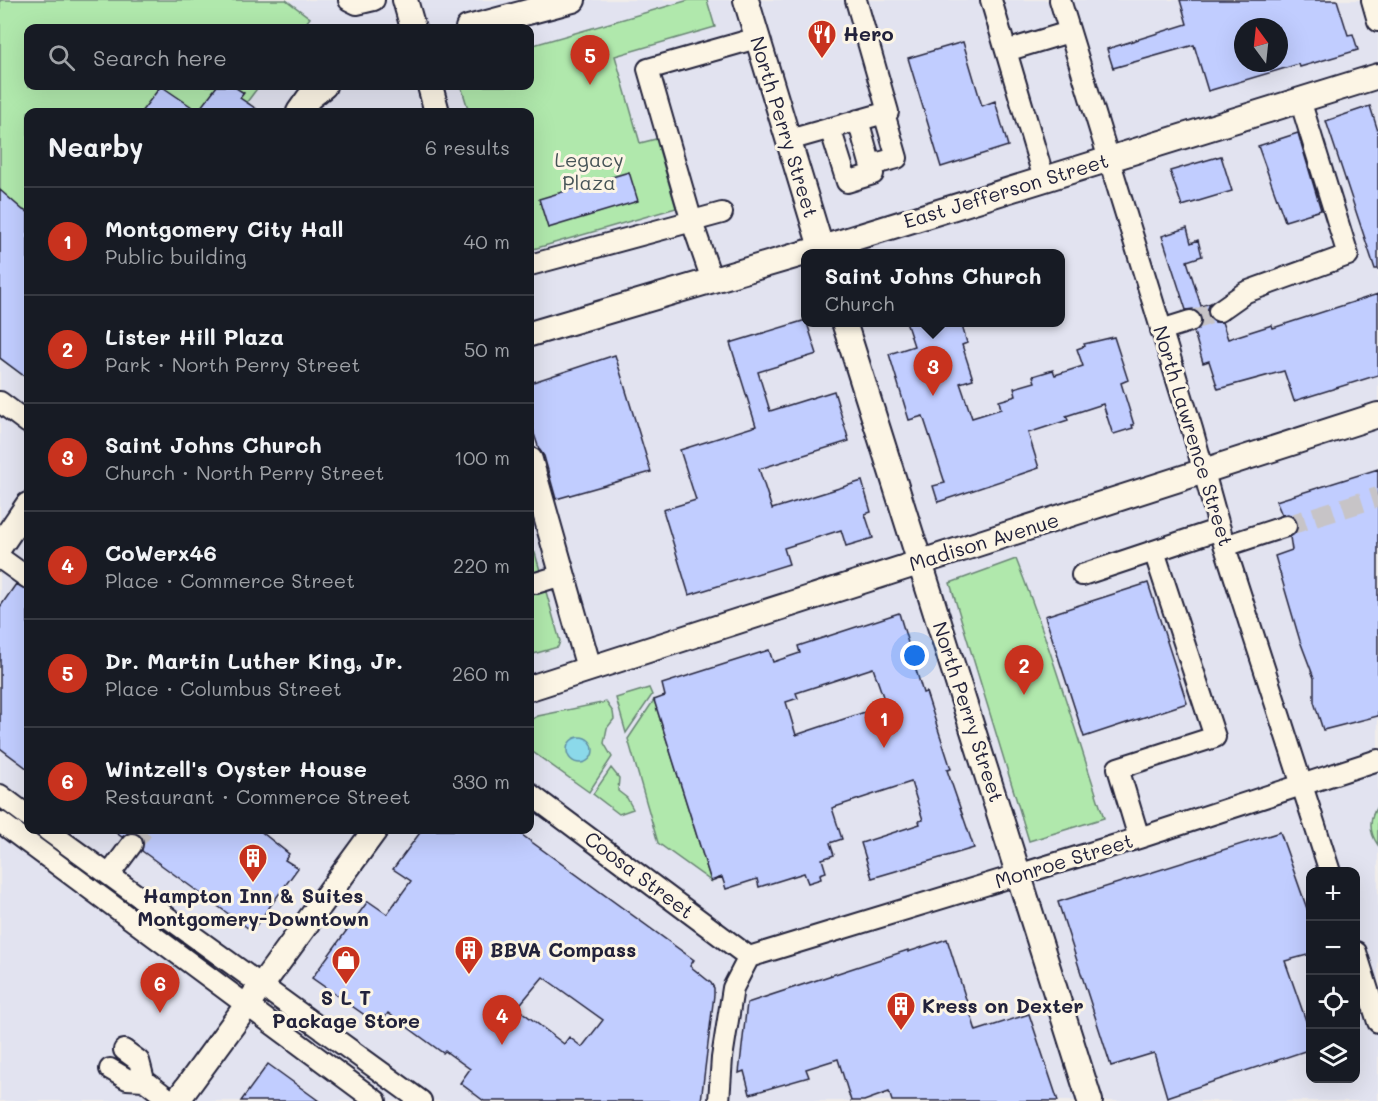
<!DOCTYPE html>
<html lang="en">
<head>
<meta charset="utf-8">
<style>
  :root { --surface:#171b24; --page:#20242c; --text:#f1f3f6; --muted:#9ea1a6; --line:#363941; --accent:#c8321e }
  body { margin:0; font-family:Mali,sans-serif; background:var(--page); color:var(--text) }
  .controls { position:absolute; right:18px; bottom:18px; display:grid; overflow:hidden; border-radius:12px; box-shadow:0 6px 24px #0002 }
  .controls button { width:54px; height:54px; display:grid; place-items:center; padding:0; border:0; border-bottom:2px solid var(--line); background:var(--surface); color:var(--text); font:30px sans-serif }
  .compass { position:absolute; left:1234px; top:18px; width:54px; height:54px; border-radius:50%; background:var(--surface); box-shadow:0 6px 24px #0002; rotate:345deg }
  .you { position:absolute; left:915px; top:656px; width:21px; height:21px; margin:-15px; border:4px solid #fff; border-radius:50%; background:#1a73e8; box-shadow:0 0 0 9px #1a73e833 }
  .badge { display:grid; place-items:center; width:39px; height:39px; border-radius:50%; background:var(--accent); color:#fff; font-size:20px; font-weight:700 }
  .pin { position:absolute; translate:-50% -50px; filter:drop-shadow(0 2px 3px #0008) }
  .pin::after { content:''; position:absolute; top:32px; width:21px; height:18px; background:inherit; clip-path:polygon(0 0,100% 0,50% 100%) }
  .popup { position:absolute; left:801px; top:249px; width:264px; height:78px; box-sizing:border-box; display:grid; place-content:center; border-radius:12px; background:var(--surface); filter:drop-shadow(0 2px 4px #0005); font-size:20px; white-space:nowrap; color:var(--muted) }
  .popup b { font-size:22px; color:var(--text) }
  .popup::after { content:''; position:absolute; left:50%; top:100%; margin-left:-12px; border:12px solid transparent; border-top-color:var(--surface) }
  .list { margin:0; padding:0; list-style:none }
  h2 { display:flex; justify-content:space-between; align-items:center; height:78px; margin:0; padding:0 24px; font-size:26px }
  h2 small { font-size:20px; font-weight:400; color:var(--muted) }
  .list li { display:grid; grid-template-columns:39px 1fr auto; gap:18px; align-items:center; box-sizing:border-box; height:108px; padding:0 24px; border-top:2px solid var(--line) }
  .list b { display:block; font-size:22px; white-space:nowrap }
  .list p { margin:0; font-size:20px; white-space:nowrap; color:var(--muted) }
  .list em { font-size:20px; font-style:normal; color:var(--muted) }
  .icon { flex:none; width:33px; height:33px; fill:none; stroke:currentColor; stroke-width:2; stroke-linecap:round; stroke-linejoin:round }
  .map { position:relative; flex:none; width:1378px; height:1101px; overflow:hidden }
  .search { position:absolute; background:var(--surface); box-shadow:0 6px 24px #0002; left:24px; top:24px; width:510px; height:66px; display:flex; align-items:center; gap:15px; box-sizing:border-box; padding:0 21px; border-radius:12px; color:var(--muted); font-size:22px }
  .panel { position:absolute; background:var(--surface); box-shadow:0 6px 24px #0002; left:24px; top:108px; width:510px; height:726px; border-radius:12px }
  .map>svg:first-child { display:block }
  .built { fill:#e2e3f0; fill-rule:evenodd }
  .green { fill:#b0e8ac; stroke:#698574; stroke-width:1.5 }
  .water { fill:#8bd9ea; stroke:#6190a4; stroke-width:1.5 }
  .building { fill:#c1cdff; stroke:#22223b; stroke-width:1.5; fill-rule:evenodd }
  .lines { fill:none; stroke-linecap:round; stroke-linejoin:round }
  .minor-tunnel { stroke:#c7c4c7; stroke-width:20; stroke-dasharray:20 10; stroke-linecap:butt }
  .minor-casing { stroke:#22223b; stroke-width:24 }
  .major-casing { stroke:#22223b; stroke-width:28 }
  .minor { stroke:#fcf5e5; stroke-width:20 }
  .major { stroke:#fcf5e5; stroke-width:24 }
  .labels { text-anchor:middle; stroke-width:6; stroke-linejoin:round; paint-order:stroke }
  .poi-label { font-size:20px; font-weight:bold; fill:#22223b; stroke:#fcf5e5; text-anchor:start }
  .street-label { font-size:20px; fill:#22223b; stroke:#fcf5e5 }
  .park-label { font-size:20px; fill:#465457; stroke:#fcf5e5 }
</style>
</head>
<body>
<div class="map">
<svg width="1378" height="1101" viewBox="0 0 1378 1101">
  <rect width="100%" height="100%" fill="#f0edea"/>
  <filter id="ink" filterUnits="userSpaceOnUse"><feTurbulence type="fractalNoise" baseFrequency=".0167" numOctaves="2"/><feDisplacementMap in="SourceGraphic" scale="12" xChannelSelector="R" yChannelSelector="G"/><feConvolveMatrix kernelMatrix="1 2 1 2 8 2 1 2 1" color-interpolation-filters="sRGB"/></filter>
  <g filter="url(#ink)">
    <path class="built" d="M0,0H1378V1101H0ZM1243,27H1279V63H1243ZM28,28H530V86H28ZM28,112H530V830H28ZM806,254H1060V322H806ZM1310,872H1356V1078H1310Z"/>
    <path class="green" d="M0,0H286L310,18L302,28H28V86H259L247,102L253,107L249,112H28V379L0,358Z
      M689,0H707L715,27L615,56L640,143L656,139L676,208L530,250V112H469L461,86H530V46Z
      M535,553L560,641L558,647L530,655V560Z
      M1016,559C1050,644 1075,731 1104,818L1029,841L950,583Z
      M649,688L652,695L626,733L616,698Z
      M654,700L711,881L658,843L628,739Z
      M606,702L613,712L614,719L607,728L604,743L612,757L589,792L530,750V720L538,716Z
      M611,768L619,778L618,791L627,798L633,809L619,814L593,794Z
      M1378,805V845C1368,831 1369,818 1378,805Z"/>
    <path class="water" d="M567 750a13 13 0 1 1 26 0a13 13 0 1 1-26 0Z"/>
    <path class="building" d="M1180,0H1337L1348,35L1353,34L1358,50L1300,67L1299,64L1208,91L1194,45L1113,68L1107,49L1187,24ZM1243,27H1279V63H1243Z
      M963,42L982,106L995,101L1008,146L941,167L908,58Z
      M161,86L198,111L217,86H233L244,93L240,98L261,112H141Z
      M1370,106L1378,131V269H1375L1326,121Z
      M1298,133L1321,210L1285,221L1258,146Z
      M1221,156L1232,191L1182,206L1170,171Z
      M629,172L638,201L548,228L539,199Z
      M0,190L23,210L28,212V379L0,358Z
      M1187,228L1191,243L1198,240L1202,256L1187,261L1201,306L1211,303L1207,311L1209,317L1215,322H1222L1228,339L1272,325L1273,328L1378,294V375L1294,401L1284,371L1218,389L1209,361L1203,363L1194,332L1202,324L1201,317L1193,309L1186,310L1162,236Z
      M806,320L817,354L758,372L770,411L834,391L849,441L759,469L772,509L862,481L871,512L865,514L873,538L846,546L841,530L784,548L789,564L689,595L663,510L696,500L680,450L756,426L730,343Z
      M906,322H961L967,343L962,345L973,379L960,383L972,418L1001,409L999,401L1016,396L1014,388L1035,382L1033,376L1053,370L1055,375L1083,366L1077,349L1085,346L1084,344L1114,337L1128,380L1121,383L1134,425H1132L1133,428L1114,434L1112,432L1103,404L1066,416L1068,420L1028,433L1039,468L938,502L933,486L945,483L923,416L909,420L889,354L914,346Z
      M615,355L651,472L556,499L544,456L539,449L534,434L530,411V383Z
      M1378,469V716L1323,730L1314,702V678L1300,641L1275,556L1292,550L1290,537L1298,529V523L1294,517L1288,514L1282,515L1276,501Z
      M1148,583L1187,703L1084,737L1045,616Z
      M16,584L28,590V769L0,748V607Z
      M899,613L923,693L926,692L951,769L947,770L974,848L872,878L861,843L920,824L919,821L923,820L911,782L832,808L842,839L830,843L834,855L822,859L826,872L820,874L821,879L808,883L804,873L759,887L757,879L726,889L722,877L711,881L654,700L665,696L662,684L769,650L773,662L800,653L798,646ZM873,668L886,705L796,735L786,702L798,698L796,693Z
      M112,830H259L289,854L285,860L298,868L252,931L142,851L143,840L139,834L128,833L122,837Z
      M422,830H515L694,960L690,966L711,983L714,988V995L701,1101H484L460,1083L470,1069L445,1051L443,1053L388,1013L379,1025L312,978L368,901L387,914L411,881L393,869ZM543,977L603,1020L582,1047L569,1037L564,1044L517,1008Z
      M1280,832L1311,920V954L1285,961L1311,1035V1049L1167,1097L1154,1053L1111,1066L1058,902Z
      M947,939L976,1031L1029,1014L1058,1101H892L889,1092L864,1101H851L838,1059L806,1069L809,1077L750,1094L744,1071L739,1073L747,1003L908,950V952Z
      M268,1064L319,1101H241Z"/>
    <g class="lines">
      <path class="minor-tunnel" d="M1190,321L1219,311
        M1286,526L1378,497
        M132,844L143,830"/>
      <g class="minor-casing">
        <path id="minor" d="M349,0L357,4L374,0
          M991,0L1006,51
          M1060,0L1192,429L1224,544L1330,872
          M1372,0L1378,21
          M830,128L847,182L873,174L858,120
          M789,140L888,112L856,0
          M871,165L897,158L884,113
          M1044,179L1006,51L1069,32
          M530,265L722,213
          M712,280L692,222L648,69L757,38
          M1219,311L1246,292L1348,255L1300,100
          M1161,330L1190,321
          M0,402L28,423
          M1225,546L1286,526
          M0,558L28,578
          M1082,575L1154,551
          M530,582L536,583L562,575
          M530,794L749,957
          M0,795L28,816
          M0,822L376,1101
          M47,830L421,1101
          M1139,838L1118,768L1215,737L1154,551L1220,529
          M109,875L132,844
          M1356,952L1378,1022
          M749,957L1139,838L1378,760
          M124,1050L139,1061L144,1080L171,1101
          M110,1069L127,1079L144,1080
          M719,1101L722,1058L733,988L749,957"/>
      </g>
      <g class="major-casing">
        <path id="major" d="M405,0L413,28
          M746,0L823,254
          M468,28L573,0
          M430,86L437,112
          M299,112L309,98L324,86
          M844,322L1090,1101
          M530,334L822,248L1378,76
          M530,460L589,668
          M0,546L28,505
          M530,688L1378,415
          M177,1101L375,830"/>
      </g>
      <use href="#minor" class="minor"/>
      <use href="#major" class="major"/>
    </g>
  </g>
  <defs>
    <g id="restaurant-pin" transform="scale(1.5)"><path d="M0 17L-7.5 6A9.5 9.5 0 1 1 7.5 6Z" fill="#c8321e" stroke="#fcf5e5"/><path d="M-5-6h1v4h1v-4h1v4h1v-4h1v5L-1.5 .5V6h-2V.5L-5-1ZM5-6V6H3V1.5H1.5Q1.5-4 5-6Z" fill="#fff"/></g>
    <g id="building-pin" transform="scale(1.5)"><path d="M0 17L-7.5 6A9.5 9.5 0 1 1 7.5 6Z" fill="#c8321e" stroke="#fcf5e5"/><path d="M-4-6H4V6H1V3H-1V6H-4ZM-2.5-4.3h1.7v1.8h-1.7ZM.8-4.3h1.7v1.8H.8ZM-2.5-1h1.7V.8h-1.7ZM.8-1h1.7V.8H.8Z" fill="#fff"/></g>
    <g id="shop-pin" transform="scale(1.5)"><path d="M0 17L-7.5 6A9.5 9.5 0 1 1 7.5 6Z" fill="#c8321e" stroke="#fcf5e5"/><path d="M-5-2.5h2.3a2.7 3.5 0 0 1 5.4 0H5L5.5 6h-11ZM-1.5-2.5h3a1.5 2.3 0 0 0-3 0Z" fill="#fff"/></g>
  </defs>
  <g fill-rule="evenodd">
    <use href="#restaurant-pin" x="822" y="34"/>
    <use href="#building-pin" x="253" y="858"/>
    <use href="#building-pin" x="469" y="950"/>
    <use href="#shop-pin" x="346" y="960"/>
    <use href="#building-pin" x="901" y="1006"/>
  </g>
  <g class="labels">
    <g class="poi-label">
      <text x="843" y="41">Hero</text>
      <text x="253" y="903" text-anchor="middle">Hampton Inn &amp; Suites<tspan x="253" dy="23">Montgomery-Downtown</tspan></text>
      <text x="490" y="957">BBVA Compass</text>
      <text x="346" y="1005" text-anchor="middle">S L T<tspan x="346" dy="23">Package Store</tspan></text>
      <text x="922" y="1013">Kress on Dexter</text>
    </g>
    <g class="street-label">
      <text transform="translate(784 127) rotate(73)" y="7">North Perry Street</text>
      <text transform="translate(1006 191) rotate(-17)" y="7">East Jefferson Street</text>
      <text transform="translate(1193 436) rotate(73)" y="7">North Lawrence Street</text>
      <text transform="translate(984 542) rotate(-17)" y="7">Madison Avenue</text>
      <text transform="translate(968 712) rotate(72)" y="7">North Perry Street</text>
      <text transform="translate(1064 861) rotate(-17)" y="7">Monroe Street</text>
      <text transform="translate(639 875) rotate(37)" y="7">Coosa Street</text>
    </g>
    <g class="park-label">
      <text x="589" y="167">Legacy<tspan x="589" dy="23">Plaza</tspan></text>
    </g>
  </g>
</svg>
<div class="controls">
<button>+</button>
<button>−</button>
<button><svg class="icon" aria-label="locate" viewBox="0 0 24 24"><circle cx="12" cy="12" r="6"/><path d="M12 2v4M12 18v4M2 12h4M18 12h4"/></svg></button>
<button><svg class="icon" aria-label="layers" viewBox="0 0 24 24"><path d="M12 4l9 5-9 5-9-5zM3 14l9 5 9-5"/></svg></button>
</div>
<svg class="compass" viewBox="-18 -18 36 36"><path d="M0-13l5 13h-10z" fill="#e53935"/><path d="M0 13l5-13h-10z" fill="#9ea1a6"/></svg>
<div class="you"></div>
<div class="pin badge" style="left:884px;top:748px">1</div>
<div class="pin badge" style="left:1024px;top:695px">2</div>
<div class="pin badge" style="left:933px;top:396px">3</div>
<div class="popup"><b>Saint Johns Church</b>Church</div>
<div class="pin badge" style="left:502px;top:1045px">4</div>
<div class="pin badge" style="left:590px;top:85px">5</div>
<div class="pin badge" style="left:160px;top:1013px">6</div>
<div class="search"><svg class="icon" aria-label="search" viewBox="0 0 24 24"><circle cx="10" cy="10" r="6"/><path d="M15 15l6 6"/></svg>Search here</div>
<section class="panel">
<h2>Nearby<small>6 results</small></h2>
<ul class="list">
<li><span class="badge">1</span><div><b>Montgomery City Hall</b><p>Public building</p></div><em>40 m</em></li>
<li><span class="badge">2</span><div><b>Lister Hill Plaza</b><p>Park · North Perry Street</p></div><em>50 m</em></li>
<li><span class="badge">3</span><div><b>Saint Johns Church</b><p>Church · North Perry Street</p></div><em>100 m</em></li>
<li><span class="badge">4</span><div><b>CoWerx46</b><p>Place · Commerce Street</p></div><em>220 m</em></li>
<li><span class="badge">5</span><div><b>Dr. Martin Luther King, Jr.</b><p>Place · Columbus Street</p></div><em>260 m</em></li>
<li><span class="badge">6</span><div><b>Wintzell's Oyster House</b><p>Restaurant · Commerce Street</p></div><em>330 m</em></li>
</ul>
</section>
</div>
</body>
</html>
